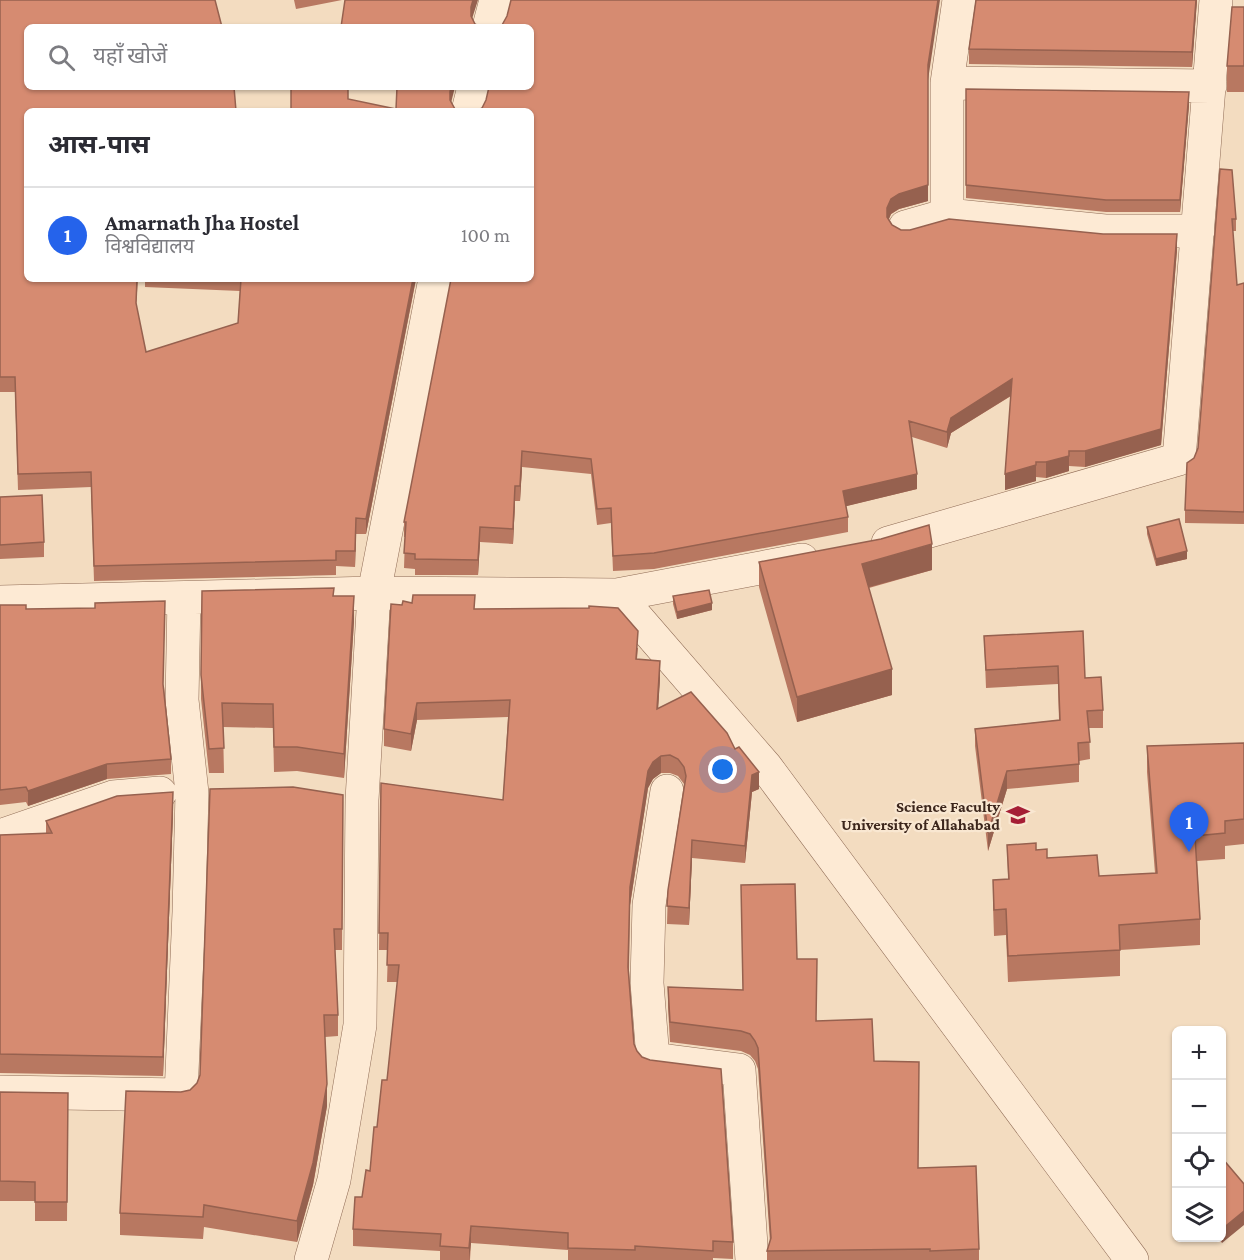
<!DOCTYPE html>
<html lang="hi">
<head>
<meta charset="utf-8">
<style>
  :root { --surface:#fff; --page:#f2f2f3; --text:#2b2b33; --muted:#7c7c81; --line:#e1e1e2; --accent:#2563eb }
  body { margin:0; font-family:"Crimson Pro","Noto Sans Devanagari",serif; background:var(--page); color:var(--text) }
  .controls { position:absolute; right:18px; bottom:18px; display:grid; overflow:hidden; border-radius:9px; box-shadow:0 2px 4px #0004 }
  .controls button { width:54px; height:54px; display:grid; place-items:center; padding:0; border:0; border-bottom:2px solid var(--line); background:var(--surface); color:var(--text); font:30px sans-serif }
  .you { position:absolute; left:723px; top:770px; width:21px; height:21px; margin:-15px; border:4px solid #fff; border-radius:50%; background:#1a73e8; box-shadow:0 0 0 9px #1a73e833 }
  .badge { display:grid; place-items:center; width:39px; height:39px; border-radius:50%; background:var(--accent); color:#fff; font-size:20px; font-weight:700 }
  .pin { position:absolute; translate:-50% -50px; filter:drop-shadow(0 2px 3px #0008) }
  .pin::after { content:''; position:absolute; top:32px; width:21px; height:18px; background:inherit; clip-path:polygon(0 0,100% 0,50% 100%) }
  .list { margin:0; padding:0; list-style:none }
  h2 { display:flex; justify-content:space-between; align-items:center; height:78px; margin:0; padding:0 24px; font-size:26px }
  h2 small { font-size:20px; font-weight:400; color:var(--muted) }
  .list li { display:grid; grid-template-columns:39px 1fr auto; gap:18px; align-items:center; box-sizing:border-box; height:96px; padding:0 24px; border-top:2px solid var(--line) }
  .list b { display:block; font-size:22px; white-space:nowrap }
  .list p { margin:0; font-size:20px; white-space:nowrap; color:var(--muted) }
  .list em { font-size:20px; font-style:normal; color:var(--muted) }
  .icon { flex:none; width:33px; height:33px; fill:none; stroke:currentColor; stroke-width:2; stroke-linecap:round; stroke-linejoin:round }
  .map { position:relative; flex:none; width:1244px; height:1260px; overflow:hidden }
  .search { position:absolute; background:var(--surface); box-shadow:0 2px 4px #0004; left:24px; top:24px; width:510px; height:66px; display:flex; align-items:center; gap:15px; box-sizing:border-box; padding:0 21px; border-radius:9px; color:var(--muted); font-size:22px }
  .panel { position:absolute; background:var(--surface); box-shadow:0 2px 4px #0004; left:24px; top:108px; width:510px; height:174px; border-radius:9px }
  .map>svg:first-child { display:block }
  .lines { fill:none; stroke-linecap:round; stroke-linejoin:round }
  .minor-casing { stroke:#8f6b55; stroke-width:34 }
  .minor { stroke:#fdead4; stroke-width:33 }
  .wall { fill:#b87861 }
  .shaded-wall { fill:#96614f }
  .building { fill:#d68b71; stroke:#96614f; stroke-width:1.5 }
  .labels { text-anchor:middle; stroke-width:4.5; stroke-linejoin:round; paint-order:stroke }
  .poi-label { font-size:16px; font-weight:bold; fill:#3c261c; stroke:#f9e7d1; text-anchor:end }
</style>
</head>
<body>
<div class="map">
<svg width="1244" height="1260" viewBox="0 0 1244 1260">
  <rect width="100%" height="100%" fill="#f3dcc0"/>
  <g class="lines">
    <g class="minor-casing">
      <path id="minor" d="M489,27L496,0
        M947,83L1210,86
        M468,111L474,87
        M947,215L1105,231H1198
        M905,227L947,215V83L959,0
        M888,543L1179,459L1216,0
        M617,595L766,767L1132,1260
        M0,602L374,593L617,595L802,560
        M667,791L649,905L647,983L653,1059L739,1070L752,1260
        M0,836L113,797L160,793
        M0,1092L181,1095L189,912L192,793L182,700L184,598
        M311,1260L334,1180L360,1025L362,800L374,593L435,279"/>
    </g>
    <use href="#minor" class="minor"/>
  </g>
  <path class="wall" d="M0,0L27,111V279H138L136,306L146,352L238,323L240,291L145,287V279H416L366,534H356L355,567L336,566V575L94,581L91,487L18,490L15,392H0Z
    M294,0H342L296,9Z
    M976,0H1197L1192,67L969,64V49Z
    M1244,7V92H1227V66Z
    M928,80V201L899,209L891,214L889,219L892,225L901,230L1177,250L1161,445L1085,467L1069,466V471L1046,478L1036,477V481L1005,490L1011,396L951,433L947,448L912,437L917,489L846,506L848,517V532L654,569L613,571L611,523L597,525L591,474L522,467L520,501H515L513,544L480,542L478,575H415V569L404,568L405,537H404V522Z
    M966,89L1189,105L1180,212H1106L966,198Z
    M1220,169L1236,219V231H1232L1237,285L1244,283V524L1185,523V510L1194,458L1198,448Z
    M0,497L44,542V557L0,559Z
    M1147,527L1187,559L1156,566L1147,534Z
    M759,562L932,570L869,588L892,695L797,722L759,587Z
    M334,596L354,621L344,778L297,771L274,772L273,728L223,727L224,773H209L201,699V675Z
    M673,596L712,610L677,619L673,604Z
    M0,605L26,609L164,687L171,759V774L107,779L28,806L26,802L0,805Z
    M475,609L638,648L637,659L660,678L658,709L735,749L759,789L752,792L745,863L692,858L689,925L667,924L668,890L684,784L678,776L670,773H661L653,779L648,788L630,905L629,971L634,1044L637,1051L733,1242V1259L713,1258V1260H568V1250L471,1243L470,1260H440V1251L353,1246V1229L370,1171L377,1127L387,1080L398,982H387L388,950H379L381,783L503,800L508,717L417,720L411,751L384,746V729Z
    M1083,631L1085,678L1103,710V728H1089L1090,759L1079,761V782L1007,789L988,851L975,746V729L1059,720L1058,684L986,688L984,636Z
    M1244,743V844L1225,846V859L1197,861L1200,919V945L1120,950V976L1008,982L1006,935L994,936L993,905V880L1008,879L1007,845L1036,850L1047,858L1099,876L1155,873L1147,772V746Z
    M343,795L342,950H335L338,1015V1036L325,1037L327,1106L313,1185L297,1242L204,1227L203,1239L120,1235V1213L181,1092L190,1090L197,1083Z
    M173,812L163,1076L0,1073V835L46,833V821Z
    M797,959L817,1021L874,1061L918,1168L979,1249V1260H767V1251L770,1242L758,1069L755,1061L750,1055L741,1051L670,1042L668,1007V987L743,990Z
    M0,1092L68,1093L67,1221H35V1201H0Z
    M1222,1158V1243L1218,1238H1221Z"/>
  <path class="shaded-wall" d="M473,0H478L471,22V7Z
    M938,0H940L928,80V201L899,209L891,214L887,223V208Z
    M1196,0H1197L1192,67V52Z
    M451,87H455L450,107V92Z
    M1189,92V105L1180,212V200Z
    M1177,234V250L1161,445L1085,467V451Z
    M413,279H416L366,534V519Z
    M1012,379V395L951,433L947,448V432L951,418Z
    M522,451V467L520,501V486Z
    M1069,451V471L1046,478V462Z
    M1036,465V481L1005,490V474Z
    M917,474V489L843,507V491Z
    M515,486V501L513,544V529Z
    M356,518V534L355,567V551Z
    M480,527V542L478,575V560Z
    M932,544V570L862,589V564Z
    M1187,551V559L1156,566V559Z
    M354,596V621L344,778V754Z
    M712,603V610L677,619V612Z
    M660,661V678L657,727V709Z
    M892,669V695L797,722V697Z
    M417,703V720L411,751V734Z
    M661,756V773L653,779L648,788L630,905V887L648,771L653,762Z
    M107,764V779L28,806V791Z
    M1007,771V789L988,851V833Z
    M759,772V789L752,792L745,863V846L752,775Z
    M173,792V812L163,1076V1057Z
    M692,840V858L689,925V908Z
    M327,1084V1106L313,1185L297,1242V1221Z
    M1244,1211V1225L1222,1243V1229Z
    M471,1226V1243L469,1260V1248Z"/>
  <path class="building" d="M0,0H215L222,27H27V87H234L236,111H27V279H137L136,303L146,352L238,323L241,279H413L366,519L356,518L355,551H336V560L94,566L91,472L18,474L15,377H0Z
    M345,0H473L471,7V16L475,24L480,27H341Z
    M511,0H938L928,65V185L899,194L891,199L887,208V217L892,225L901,230H910L949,219L1103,234H1177L1161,429L1085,451H1069V456L1046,462H1036V465L1005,474L1012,379L951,418L947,432L909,421L917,474L843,491L848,517L654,553L613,556L611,508L597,509L591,459L522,451L520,486H515L513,529L480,527L478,560L415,559V554L404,553L406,522H404L451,279H531V111H477L482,108L486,100L489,87H531V27H498L502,25L507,16Z
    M976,0H1196L1192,52L969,49Z
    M1232,7H1244V66H1227Z
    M291,87H348V99L396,109L397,87H451L450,92V100L455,109L459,111H291Z
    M966,89L1189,92L1180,200H1106L966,185Z
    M1220,169L1232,170L1236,219H1232L1237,285L1244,283V512L1185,510L1187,463L1194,458L1198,448Z
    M42,495L44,542L0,545V497Z
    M1179,519L1187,551L1156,559L1147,527Z
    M929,525L932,544L862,564L892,669L797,697L759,562L881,539Z
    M334,588L333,596H354L344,754L297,747H274L273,704L222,703L224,748L209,749L201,675L202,591Z
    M709,590L712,603L677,612L673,596Z
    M413,595H475L474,609L589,608V606L618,608L638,631L636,659L660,661L657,709L691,692L727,733L735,749L739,747L759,772L752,775L745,846L692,840L689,908L667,906L668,890L686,776L684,767L678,759L670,755L661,756L653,762L648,771L630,887L628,967L634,1044L637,1051L642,1057L650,1060L721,1069L733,1242L713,1241V1251L635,1246V1250L568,1248V1233L471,1226L469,1248L440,1246L441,1234L353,1229L355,1197H362L366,1170L370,1171L374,1127H377L382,1080H387L399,965H387L388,933H379L381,783L503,800L510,700L417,703L411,734L384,729L391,604L402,605L403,601L412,603Z
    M165,601L163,684L171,759L107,764L28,791L26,787L0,790V605H26V609L95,608V603Z
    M1083,631L1085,678L1101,677L1103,710L1087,711L1090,742L1078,743L1079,764L1007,771L988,833L975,729L1060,720L1058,666L986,670L984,636Z
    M1244,743V819L1225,821V833L1195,836L1200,919L1119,925L1120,950L1008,956L1006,909L994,910L993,880L1009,879L1007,845L1036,843V850L1047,849V858L1097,855L1099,876L1157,873L1147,746Z
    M293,787L343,795L342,929H334L338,1015H324L327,1084L313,1163L297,1221L204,1205L203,1217L120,1213L126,1091L181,1092L190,1090L197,1083L200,1075L210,789Z
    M173,792L163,1057L0,1054V835L52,833L46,821L117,796Z
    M795,884L797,959H817L816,1021L872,1019L874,1061L919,1062L918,1168L976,1166L979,1249L930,1251V1249L767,1251L771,1238L758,1048L755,1041L750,1034L741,1031L670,1022L668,987L743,990L741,885Z
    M0,1092L68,1093L67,1202H35V1182L0,1181Z
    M1222,1158L1244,1184V1211L1222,1229Z"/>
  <defs>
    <g id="university-bare" transform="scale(1.8)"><path d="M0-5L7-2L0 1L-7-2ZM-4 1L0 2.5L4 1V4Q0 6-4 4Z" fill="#a51e35" stroke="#f9e7d1" stroke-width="2.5" paint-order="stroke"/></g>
  </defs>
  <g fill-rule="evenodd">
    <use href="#university-bare" x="1018" y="815"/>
  </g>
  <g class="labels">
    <g class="poi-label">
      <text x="1000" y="812">Science Faculty<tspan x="1000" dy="18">University of Allahabad</tspan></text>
    </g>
  </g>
</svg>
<div class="controls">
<button>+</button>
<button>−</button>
<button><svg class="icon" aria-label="locate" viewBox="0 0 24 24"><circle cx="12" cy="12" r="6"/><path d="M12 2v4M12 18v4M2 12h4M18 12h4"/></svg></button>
<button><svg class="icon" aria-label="layers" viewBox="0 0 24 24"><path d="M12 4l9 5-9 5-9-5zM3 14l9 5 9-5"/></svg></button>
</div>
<div class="you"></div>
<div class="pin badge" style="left:1189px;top:852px">1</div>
<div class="search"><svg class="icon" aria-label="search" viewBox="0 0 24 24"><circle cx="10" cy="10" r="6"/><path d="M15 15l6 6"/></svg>यहाँ खोजें</div>
<section class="panel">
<h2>आस-पास<small></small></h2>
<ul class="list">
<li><span class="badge">1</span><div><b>Amarnath Jha Hostel</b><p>विश्वविद्यालय</p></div><em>100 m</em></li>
</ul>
</section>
</div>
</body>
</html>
